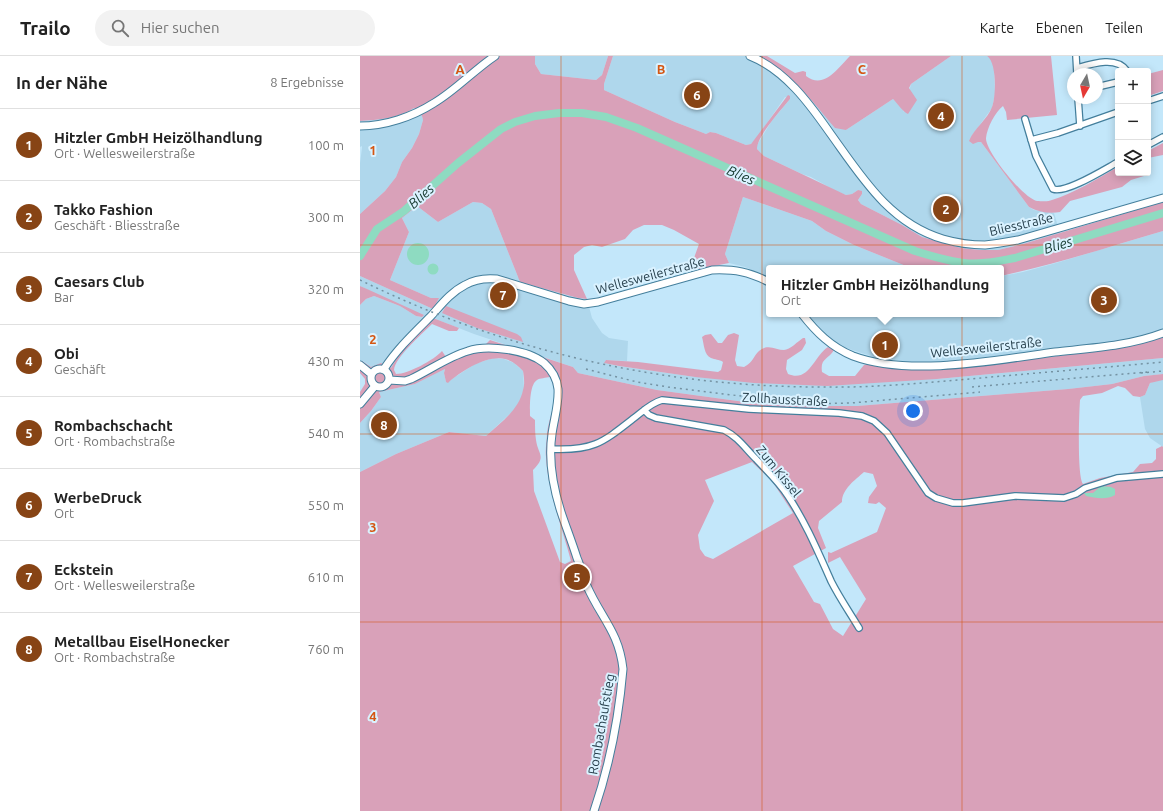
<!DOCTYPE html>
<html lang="de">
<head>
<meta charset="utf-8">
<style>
  :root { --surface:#fff; --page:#f2f2f2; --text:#222; --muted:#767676; --line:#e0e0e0; --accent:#874415 }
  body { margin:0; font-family:Ubuntu,sans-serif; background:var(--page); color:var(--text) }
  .controls { position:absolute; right:12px; top:12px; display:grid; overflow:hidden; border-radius:4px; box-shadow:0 2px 10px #0003 }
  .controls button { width:36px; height:36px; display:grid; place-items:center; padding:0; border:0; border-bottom:1px solid var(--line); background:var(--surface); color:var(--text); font:20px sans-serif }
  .compass { position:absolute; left:707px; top:12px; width:36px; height:36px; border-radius:50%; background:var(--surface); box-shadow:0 2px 10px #0003; rotate:189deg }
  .you { position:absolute; left:553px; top:355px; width:14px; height:14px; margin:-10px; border:3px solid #fff; border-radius:50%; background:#1a73e8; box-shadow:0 0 0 6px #1a73e833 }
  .badge { display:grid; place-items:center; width:26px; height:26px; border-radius:50%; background:var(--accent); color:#fff; font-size:13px; font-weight:700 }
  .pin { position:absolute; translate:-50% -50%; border:2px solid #fff; box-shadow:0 1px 4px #0006 }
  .popup { position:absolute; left:406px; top:209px; width:238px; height:52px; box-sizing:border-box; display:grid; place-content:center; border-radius:4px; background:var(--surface); filter:drop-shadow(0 1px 3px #0005); font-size:13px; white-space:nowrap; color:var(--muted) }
  .popup b { font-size:15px; color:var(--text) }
  .popup::after { content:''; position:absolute; left:50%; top:100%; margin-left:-8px; border:8px solid transparent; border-top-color:var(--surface) }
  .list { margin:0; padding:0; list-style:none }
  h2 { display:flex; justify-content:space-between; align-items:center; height:52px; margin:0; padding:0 16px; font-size:17px }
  h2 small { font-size:13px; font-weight:400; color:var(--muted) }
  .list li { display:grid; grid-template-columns:26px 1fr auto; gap:12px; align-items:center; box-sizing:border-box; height:72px; padding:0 16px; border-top:1px solid var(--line) }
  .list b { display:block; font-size:15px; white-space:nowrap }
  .list p { margin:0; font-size:13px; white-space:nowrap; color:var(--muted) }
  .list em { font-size:13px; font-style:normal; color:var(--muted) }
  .icon { flex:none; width:22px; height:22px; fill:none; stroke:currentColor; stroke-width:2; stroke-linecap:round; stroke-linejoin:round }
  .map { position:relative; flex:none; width:803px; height:755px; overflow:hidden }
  header { display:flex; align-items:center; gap:24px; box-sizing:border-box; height:56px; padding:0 20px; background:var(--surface); border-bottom:1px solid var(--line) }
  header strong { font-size:19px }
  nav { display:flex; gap:22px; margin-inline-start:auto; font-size:14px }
  .search { width:280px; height:36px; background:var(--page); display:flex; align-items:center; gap:10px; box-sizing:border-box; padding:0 14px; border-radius:22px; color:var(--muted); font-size:15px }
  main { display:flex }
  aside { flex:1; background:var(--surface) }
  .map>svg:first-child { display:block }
  .built { fill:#afd7ec }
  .green { fill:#d9a1b9; fill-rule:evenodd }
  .water { fill:#8edbc1 }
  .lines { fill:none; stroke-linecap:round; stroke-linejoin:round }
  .river { stroke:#8edbc1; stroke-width:8 }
  .minor-casing { stroke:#447f9c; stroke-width:8 }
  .tertiary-casing { stroke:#447f9c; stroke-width:9 }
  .secondary-casing { stroke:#447f9c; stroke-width:9 }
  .minor { stroke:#fff; stroke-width:5.5 }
  .tertiary { stroke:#fff; stroke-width:7 }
  .secondary { stroke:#fff; stroke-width:7 }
  .rail { stroke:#7492a2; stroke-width:1.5; stroke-dasharray:2 4; stroke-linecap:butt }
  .grid { fill:none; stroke:#d55612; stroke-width:1; stroke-opacity:0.55 }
  .labels { text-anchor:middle; stroke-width:4; stroke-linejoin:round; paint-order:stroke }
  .street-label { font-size:13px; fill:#27404d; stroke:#daf2ff }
  .water-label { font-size:14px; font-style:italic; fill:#15392f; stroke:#daf2ff }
  .grid-label { font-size:13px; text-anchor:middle; font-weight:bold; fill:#d55612; stroke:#daf2ff; stroke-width:4; stroke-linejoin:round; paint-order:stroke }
</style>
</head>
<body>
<header>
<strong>Trailo</strong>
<div class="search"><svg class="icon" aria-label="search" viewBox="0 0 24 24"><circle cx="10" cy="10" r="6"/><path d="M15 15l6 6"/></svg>Hier suchen</div>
<nav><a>Karte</a><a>Ebenen</a><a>Teilen</a></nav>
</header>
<main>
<aside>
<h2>In der Nähe<small>8 Ergebnisse</small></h2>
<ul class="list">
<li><span class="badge">1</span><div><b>Hitzler GmbH Heizölhandlung</b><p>Ort · Wellesweilerstraße</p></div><em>100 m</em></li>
<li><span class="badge">2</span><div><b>Takko Fashion</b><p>Geschäft · Bliesstraße</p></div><em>300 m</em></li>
<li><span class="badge">3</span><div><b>Caesars Club</b><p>Bar</p></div><em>320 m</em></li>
<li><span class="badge">4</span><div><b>Obi</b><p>Geschäft</p></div><em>430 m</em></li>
<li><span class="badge">5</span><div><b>Rombachschacht</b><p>Ort · Rombachstraße</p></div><em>540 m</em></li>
<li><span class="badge">6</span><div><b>WerbeDruck</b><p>Ort</p></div><em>550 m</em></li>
<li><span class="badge">7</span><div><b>Eckstein</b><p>Ort · Wellesweilerstraße</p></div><em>610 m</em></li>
<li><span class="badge">8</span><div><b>Metallbau EiselHonecker</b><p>Ort · Rombachstraße</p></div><em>760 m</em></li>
</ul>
</aside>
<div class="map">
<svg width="803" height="755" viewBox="0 0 803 755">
  <rect width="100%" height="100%" fill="#c3e7fa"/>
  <path class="built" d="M175,0H248L242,19L236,24L181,18L175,8Z
    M253,0H397L427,18L457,50L486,74L533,43L540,49L544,56L551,28L591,0H627L631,2L634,9L635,38L632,52L611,81L621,86L669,151L674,154L694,157L700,177L663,188L638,194H620L602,192L562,181L542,169L501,148L498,144L502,138L498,134L492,138L486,139L476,135L451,121L442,118L404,100L397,93V89L411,66L430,43L425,41L398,80L391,88L386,89L356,77L350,76L346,78L341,76L315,66L244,34V28Z
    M54,51L62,60L63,64L59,78L52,92L42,106L36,121L25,135L0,158V107L2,92V90L0,91V65L14,64L48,55Z
    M383,141L452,165L466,175L494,189L551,212H409V222L385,211L369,207L365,198Z
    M113,146L122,147L131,153L158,221L197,237L218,242L227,243L232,262L242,277L249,282L268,285L267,305L246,304L245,307L259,310L335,321L577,323L803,302V318L784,320L752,328L708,333L497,350H443L385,346L297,334L218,317L213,311L114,278L73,262L31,312L11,311L3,305L0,308V249L6,243L14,240L40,250L56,260L62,261L0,230V220L73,253L78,242H71L30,224L49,176L42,162L57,150L78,166Z
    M803,175V281L792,285L747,294L614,310L573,307L548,306L514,301L480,290L466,281L445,258H641V220L663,216L696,207Z
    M133,302L144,303L154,307L163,315L164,333L160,346L154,354L126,380L89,376L36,398L0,416V367L11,355L21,341L19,336L55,328L85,313L84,317L86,326H88L95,321L115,308Z
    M797,324H803V391L790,382L785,373L780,341L785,339L790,327Z"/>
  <path class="green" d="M0,0H175V8L181,18L236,24L242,19L248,0H253L244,28V34L315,66L341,76L346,78L350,76L356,77L386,89L391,88L428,39L430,40V43C421,54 397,80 397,93L404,100L486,139L492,138L498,134L502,135V138L498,144L501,148L542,169L562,181L601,192L620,194H638L663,188L803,146V175C749,191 696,208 641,220V212H551L494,189L466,175L452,165L383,141L365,198L369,207L339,213L336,203L334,202L339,188L314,174L302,169H284L273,174L265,183L242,191L232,189L224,191L214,199V214L227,243L218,242L160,226L131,153L122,147L113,146L78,166L57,150L42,162L49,176L30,224L71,242H79L73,253L0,220V158L25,135L36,121L42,106L52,92L59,78L63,64L62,60L54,52C39,62 18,64 0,65Z
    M397,0H407L435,17L443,15L446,16V20C464,34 478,12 490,0H591L551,28L549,32L557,44L548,58C543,56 538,48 533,43L486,74L475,72C452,45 430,15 397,0Z
    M627,0H691L697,59L647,64L646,56L643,50C635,56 627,72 626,82C625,95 664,143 677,145C681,145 688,146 692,144C713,138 738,122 758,111V117H785L784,120L771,124L762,131L710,145L700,156C690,158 678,156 669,151L621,86H618L613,88L609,85C614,72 628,63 632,51C636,41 637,6 627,0Z
    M803,14V35L788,40V18Z
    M803,87V99L788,102V95Z
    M0,230L7,233L64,259L62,261L56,260L40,250L14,240L6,243L0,249Z
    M86,250L157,278L161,281L163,286L117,272L82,257Z
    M73,262L99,272L97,275H89L72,268C62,278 35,301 34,314L36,318C48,318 74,304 82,295L86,301C99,294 111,289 126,288L130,284L213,311L218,317L297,334L385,346L443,350H497L708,333L752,328L784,320L803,318V324L790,327L785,339L780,341L773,340L765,332L758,330L742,337L723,340L720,344C719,359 717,419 723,428L740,422L773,416L780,408L792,407L796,403V393L802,390L803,391V755H0V416L36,398L89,376L126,380C140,367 159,354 163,334C165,328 164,321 163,315C158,310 153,305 145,303C127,299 101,315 88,327L86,326L84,317L85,313L55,328L19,336L21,341L11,355L0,367V336L5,328V323L0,317V308L2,305L11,311L21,307L31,312L40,297ZM190,321C200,341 190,356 187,377C187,385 185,393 186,401C188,437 202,471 211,505L205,508L200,506L174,435L173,414C187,400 178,399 176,384C175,378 175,371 175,364L170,360C170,352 169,329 177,324C180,322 186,322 190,321ZM392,406L412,425L433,457L353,503L345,500L340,493L338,479L354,445L345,424ZM504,416L513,418L517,430L509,441L508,447L516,448L519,446L526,452L517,476L471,497L468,496V507L480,501L506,543L483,580L473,573L460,548L454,546L433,510L466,492L458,472L459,465L482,446C482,433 495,424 504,416Z
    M374,277L379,279L375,304L377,310L384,311C394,306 393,300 399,295C408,287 416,294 424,294C430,294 438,285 443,282H445L446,287L442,294L427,304L426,313L428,318C449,327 454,300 468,291L474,294C468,304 460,302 462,316L469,320H495L504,309L509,308L521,311L542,312L614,310L747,294L792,285L803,281V302L577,323L467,330L394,327L335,321L259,310L244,307L246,304L278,306L358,316L361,314L363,306C359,303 355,304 351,302C344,299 344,288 342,281L345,279L351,278L358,287H362L368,279Z"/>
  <path class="water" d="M47 198a11 11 0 1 1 22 0a11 11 0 1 1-22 0Z
    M67.5 213a5.5 5.5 0 1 1 11 0a5.5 5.5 0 1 1-11 0Z
    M741,430L751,431L755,433V439C747,444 735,442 726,440L724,437H733Z"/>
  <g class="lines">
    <path class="river" d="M0,200L17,173L44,155L98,107L141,73L155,66L175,60L199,57H222L246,61L277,72L555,195C571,200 587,205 604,207C621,209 638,205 655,202L803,157"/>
    <g class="minor-casing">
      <path id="minor" d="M716,0L717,18
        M717,12C734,7 757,0 767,15
        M737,31L758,26
        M718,42L720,70
        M788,45L803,40
        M665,63L676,100L693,133C706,138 745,113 758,106
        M671,84L698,77L758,56
        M788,89L803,81
        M284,354L289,359L296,362L364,374C378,381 385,392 396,403C407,415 419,426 428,440C446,467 458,496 471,525C479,541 490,557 499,572
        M191,393C233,395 242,387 274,362C283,355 291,347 302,344L389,353L479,357L502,360L514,365L527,377L568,437L576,442L593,447H603L655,440L704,442L716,438L725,432L757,422L803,418"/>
    </g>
    <g class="tertiary-casing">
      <path id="tertiary" d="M442,258C456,276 471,291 493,300C549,321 637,304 695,296C731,292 769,290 803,277
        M24,313C37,293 54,277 71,260C81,249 91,236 105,229C115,223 126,222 137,223L209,245L224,248L238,246L352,214C375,213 389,216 409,226
        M0,348L15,330"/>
    </g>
    <g class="secondary-casing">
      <path id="secondary" d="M390,0C425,14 449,47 470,77C501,120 529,167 583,183C597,187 611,189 625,189C636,188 647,186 658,184L803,142
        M0,70C25,70 52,61 74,47C96,34 114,14 135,0
        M0,309L11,318
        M11 322a9 9 0 1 1 18 0a9 9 0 1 1-18 0Z
        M29,324L45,325L51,323C70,314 88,301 108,295C128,288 168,294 184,307C192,314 197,323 198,333C199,348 194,363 192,378C188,405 193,431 201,456C206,471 212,486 217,502C221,511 223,521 227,530C241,562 259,576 263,613C259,660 249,711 234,755"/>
    </g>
    <use href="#minor" class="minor"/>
    <use href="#tertiary" class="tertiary"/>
    <use href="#secondary" class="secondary"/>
    <path class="rail" d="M0,224C145,295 301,331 462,331C511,332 561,327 610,323C674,317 739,312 803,306
      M226,313L277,326L308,331L445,348L491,347L620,336
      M781,317L803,315
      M612,331L787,316"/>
  </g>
  <path class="grid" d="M201,0V755M402,0V755M602,0V755M0,189H803M0,378H803M0,566H803"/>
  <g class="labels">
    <g class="street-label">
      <text transform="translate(661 168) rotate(-13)" y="5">Bliesstraße</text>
      <text transform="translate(290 219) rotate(-15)" y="5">Wellesweilerstraße</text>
      <text transform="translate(626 291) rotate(-6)" y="5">Wellesweilerstraße</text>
      <text transform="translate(425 343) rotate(3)" y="5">Zollhausstraße</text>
      <text transform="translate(419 415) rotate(51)" y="5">Zum Kissel</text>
      <text transform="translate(241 668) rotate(-80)" y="5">Rombachaufstieg</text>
    </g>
    <g class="water-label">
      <text transform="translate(381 119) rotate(23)" y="5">Blies</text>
      <text transform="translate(61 140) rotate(-42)" y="5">Blies</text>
      <text transform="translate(698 189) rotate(-17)" y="5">Blies</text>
    </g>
  </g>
  <g class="grid-label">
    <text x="100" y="18">A</text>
    <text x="301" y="18">B</text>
    <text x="502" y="18">C</text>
    <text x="13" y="99">1</text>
    <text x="13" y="288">2</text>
    <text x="13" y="476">3</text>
    <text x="13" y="665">4</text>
  </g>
</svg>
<div class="controls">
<button>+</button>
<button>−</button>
<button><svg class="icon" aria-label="layers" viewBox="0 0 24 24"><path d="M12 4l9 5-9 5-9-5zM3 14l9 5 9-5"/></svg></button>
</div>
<svg class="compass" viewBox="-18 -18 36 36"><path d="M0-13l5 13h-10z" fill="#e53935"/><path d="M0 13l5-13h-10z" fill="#767676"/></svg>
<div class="you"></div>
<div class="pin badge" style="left:525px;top:289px">1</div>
<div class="popup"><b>Hitzler GmbH Heizölhandlung</b>Ort</div>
<div class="pin badge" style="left:586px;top:153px">2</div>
<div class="pin badge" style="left:744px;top:244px">3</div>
<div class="pin badge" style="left:581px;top:60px">4</div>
<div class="pin badge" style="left:217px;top:521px">5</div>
<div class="pin badge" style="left:337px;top:39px">6</div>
<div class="pin badge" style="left:143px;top:239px">7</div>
<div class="pin badge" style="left:24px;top:369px">8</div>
</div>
</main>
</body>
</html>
